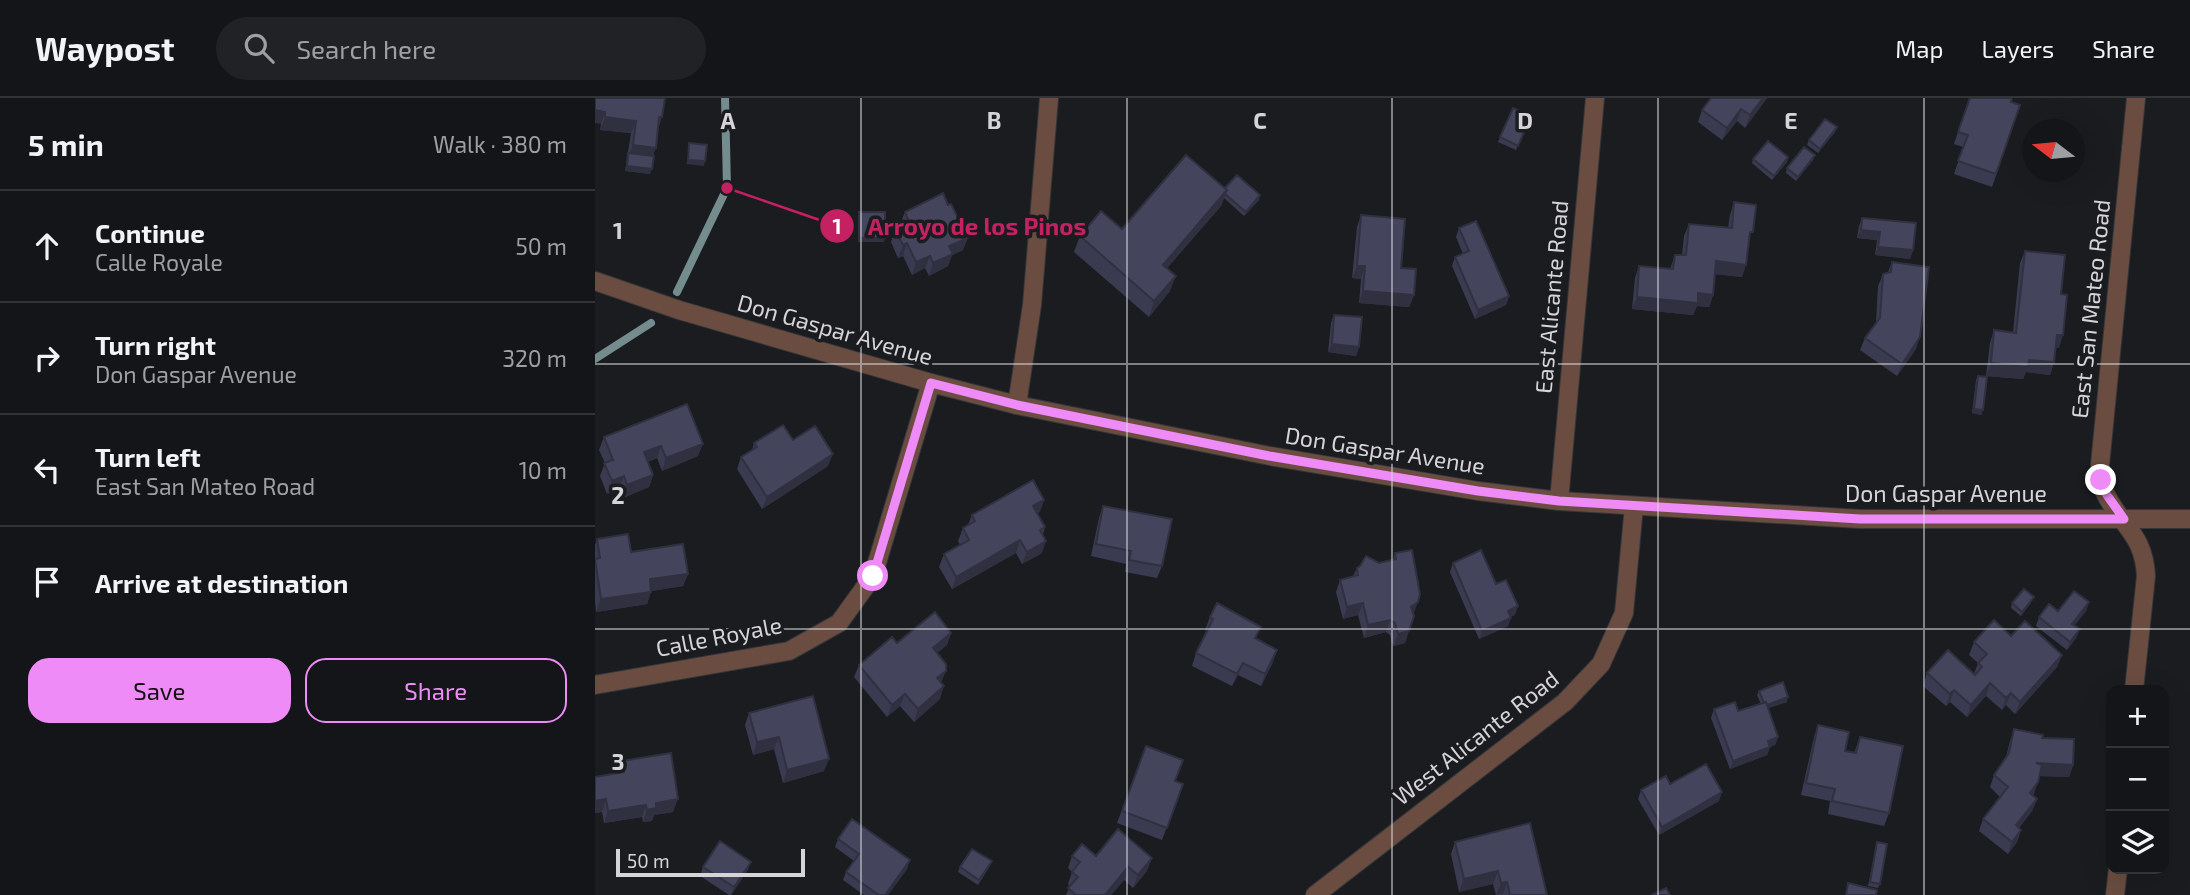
<!DOCTYPE html>
<html lang="en">
<head>
<meta charset="utf-8">
<style>
  :root { --surface:#141518; --page:#212225; --text:#f1f3f6; --muted:#9d9fa2; --line:#333437; --accent:#ef8bf6 }
  body { margin:0; font-family:"Exo 2",sans-serif; background:var(--page); color:var(--text) }
  .controls { position:absolute; right:21px; bottom:21px; display:grid; overflow:hidden; border-radius:14px; box-shadow:0 7px 28px #0002 }
  .controls button { width:63px; height:63px; display:grid; place-items:center; padding:0; border:0; border-bottom:2px solid var(--line); background:var(--surface); color:var(--text); font:35px sans-serif }
  .compass { position:absolute; left:1427px; top:21px; width:63px; height:63px; border-radius:50%; background:var(--surface); box-shadow:0 7px 28px #0002; rotate:286deg }
  .scale { position:absolute; left:21px; bottom:18px; width:189px; box-sizing:border-box; padding-left:7px; border:4px solid #d5d5d8; border-top:0; font-size:19px; line-height:24px; white-space:nowrap; color:#d5d5d8; -webkit-text-stroke:5px #1b1c20; paint-order:stroke }
  .stop { position:absolute; width:21px; height:21px; margin:-16px; border:5px solid #ef8bf6; border-radius:50%; background:#fff }
  .stop.end { background:#ef8bf6; border-color:#fff; box-shadow:0 2px 7px #0008 }
  .list { margin:0; padding:0; list-style:none }
  h2 { display:flex; justify-content:space-between; align-items:center; height:91px; margin:0; padding:0 28px; font-size:30px }
  h2 small { font-size:23px; font-weight:400; color:var(--muted) }
  .list li { display:grid; grid-template-columns:46px 1fr auto; gap:21px; align-items:center; box-sizing:border-box; height:112px; padding:0 28px; border-top:2px solid var(--line) }
  .list b { display:block; font-size:26px; white-space:nowrap }
  .list p { margin:0; font-size:23px; white-space:nowrap; color:var(--muted) }
  .list em { font-size:23px; font-style:normal; color:var(--muted) }
  .actions { display:flex; gap:14px; padding:21px 28px }
  .actions a { flex:1; padding:16px 0; border:2px solid var(--accent); border-radius:21px; text-align:center; font-size:24px; color:var(--accent) }
  .actions .main { background:var(--accent); color:#111 }
  .icon { flex:none; width:38px; height:38px; fill:none; stroke:currentColor; stroke-width:2; stroke-linecap:round; stroke-linejoin:round }
  .map { position:relative; flex:none; width:1595px; height:797px; overflow:hidden }
  header { display:flex; align-items:center; gap:42px; box-sizing:border-box; height:98px; padding:0 35px; background:var(--surface); border-bottom:2px solid var(--line) }
  header strong { font-size:33px }
  nav { display:flex; gap:38px; margin-inline-start:auto; font-size:24px }
  .search { width:490px; height:63px; background:var(--page); display:flex; align-items:center; gap:18px; box-sizing:border-box; padding:0 24px; border-radius:38px; color:var(--muted); font-size:26px }
  main { display:flex }
  aside { flex:1; background:var(--surface) }
  .map>svg:first-child { display:block }
  .lines { fill:none; stroke-linecap:round; stroke-linejoin:round }
  .stream { stroke:#748c8e; stroke-width:8 }
  .minor-casing { stroke:#35363a; stroke-width:20 }
  .tertiary-casing { stroke:#35363a; stroke-width:20 }
  .minor { stroke:#6a4d40; stroke-width:18 }
  .tertiary { stroke:#6a4d40; stroke-width:18 }
  .wall { fill:#3a3b50 }
  .shaded-wall { fill:#303041 }
  .building { fill:#44455d; stroke:#303041; stroke-width:2 }
  .route { stroke:#ef8bf6; stroke-width:9 }
  .grid { fill:none; stroke:#d5d5d8; stroke-width:2; stroke-opacity:0.55 }
  .labels { text-anchor:middle; stroke-width:7; stroke-linejoin:round; paint-order:stroke }
  .street-label { font-size:23px; fill:#d5d5d8; stroke:#1b1c20 }
  .grid-label { font-size:23px; text-anchor:middle; font-weight:bold; fill:#d5d5d8; stroke:#1b1c20; stroke-width:7; stroke-linejoin:round; paint-order:stroke }
  .leader { fill:none; stroke:#c32161; stroke-width:2.5 }
  .callout-dot { fill:#c32161; stroke:#1b1c20; stroke-width:2.5 }
  .mark-label { font-size:21px; text-anchor:middle; font-weight:bold; fill:#fff }
  .callout-label { font-size:24px; text-anchor:middle; font-weight:bold; fill:#c32161; stroke:#1b1c20; stroke-width:7; stroke-linejoin:round; paint-order:stroke }
</style>
</head>
<body>
<header>
<strong>Waypost</strong>
<div class="search"><svg class="icon" aria-label="search" viewBox="0 0 24 24"><circle cx="10" cy="10" r="6"/><path d="M15 15l6 6"/></svg>Search here</div>
<nav><a>Map</a><a>Layers</a><a>Share</a></nav>
</header>
<main>
<aside>
<h2>5 min<small>Walk · 380 m</small></h2>
<ul class="list">
<li><svg class="icon" aria-label="ahead" viewBox="0 0 24 24"><path d="M12 20V5M6 11l6-6 6 6"/></svg><div><b>Continue</b><p>Calle Royale</p></div><em>50 m</em></li>
<li><svg class="icon" aria-label="right" viewBox="0 0 24 24"><path d="M7 20v-9h11M14 6l5 5-5 5"/></svg><div><b>Turn right</b><p>Don Gaspar Avenue</p></div><em>320 m</em></li>
<li><svg class="icon" aria-label="left" viewBox="0 0 24 24"><path d="M17 20v-9H6M10 6l-5 5 5 5"/></svg><div><b>Turn left</b><p>East San Mateo Road</p></div><em>10 m</em></li>
<li><svg class="icon" aria-label="arrive" viewBox="0 0 24 24"><path d="M6 21V4h12l-3 4 3 4H6"/></svg><div><b>Arrive at destination</b></div></li>
</ul>
<div class="actions"><a class="main">Save</a><a>Share</a></div>
</aside>
<div class="map">
<svg width="1595" height="797" viewBox="0 0 1595 797">
  <rect width="100%" height="100%" fill="#1b1c20"/>
  <g class="lines">
    <path class="stream" d="M82,194L132,90L130,0
      M0,261L56,225"/>
    <g class="minor-casing">
      <path id="minor" d="M422,307L437,207L454,0
        M964,403L1000,0
        M1529,421H1595
        M0,587L194,553L244,525L278,478L336,285
        M720,797L970,604L1006,566L1029,515L1039,408"/>
    </g>
    <g class="tertiary-casing">
      <path id="tertiary" d="M0,183L84,212L336,285L422,307L675,358L883,393L964,403L1265,421H1529
        M1539,592L1551,478C1549,436 1526,428 1510,395C1506,386 1506,377 1505,367L1541,0
        M1520,797L1523,771"/>
    </g>
    <use href="#minor" class="minor"/>
    <use href="#tertiary" class="tertiary"/>
  </g>
  <path class="wall" d="M0,0L63,32L55,76L30,73L36,35L5,32L6,26Z
    M1172,0L1150,30L1142,23L1127,42L1103,24L1107,12Z
    M1374,0L1416,4L1425,7L1397,89L1359,76L1368,49L1359,46Z
    M918,10L936,18L921,52L903,44Z
    M1242,29L1240,34L1223,55L1212,47L1214,42Z
    M1220,57L1218,62L1201,83L1191,75L1192,70Z
    M1193,59L1192,64L1177,82L1157,65L1158,61Z
    M630,90L665,97L664,102L649,118L629,100L626,108L572,170L575,193L554,219L479,154L485,138L527,131Z
    M1139,104L1153,147L1147,179L1120,176L1118,197L1114,209L1102,208L1098,217L1037,211L1040,180L1044,168L1075,171L1080,157H1087L1089,138L1094,126L1133,130L1135,117Z
    M264,114L289,144H263V118Z
    M310,114L368,152L357,157L353,168L334,178L330,170L317,177L308,158L303,160L296,144L300,131L306,128L305,126Z
    M766,117L806,170L819,197L814,209L764,205L766,181L757,180L762,129Z
    M1267,120L1318,152L1315,161L1280,157L1282,142L1262,140L1264,128Z
    M864,130L914,198L911,207L880,221L857,168L860,159L868,156L861,139Z
    M1430,153L1466,196L1464,250L1461,249L1459,264L1455,277L1431,274L1428,281L1391,278L1395,245L1399,232L1418,234L1425,165Z
    M1297,164L1321,251L1302,278L1265,252L1270,240L1281,225L1283,188L1288,176L1293,174Z
    M739,217L764,249L761,258L733,254L736,225Z
    M1383,278L1388,312L1386,317L1377,315L1381,282Z
    M92,306L103,358L67,373L62,360L53,364L58,377L54,389L28,400L24,391L12,396L5,378L10,365L4,352L9,339Z
    M198,342L233,368L167,411L142,371L146,359L157,352L159,345Z
    M508,408L567,468L562,480L530,474L531,466L496,458L504,420Z
    M445,414L442,415L450,429L448,436L447,455L427,466L421,455L357,491L344,469L349,456L365,447L363,443L368,430L373,427L377,417Z
    M2,441L93,476L88,488L56,493L52,506L1,514L0,503V447Z
    M800,455L818,516L810,545L798,548L795,537L791,534L769,540L763,517L748,521L741,494L745,482L758,478L762,470L798,462Z
    M858,465L920,517L915,519L913,528L884,541L855,474Z
    M1437,503L1426,518L1416,510L1417,505Z
    M1494,504L1491,513L1480,527L1485,531L1481,540L1472,552L1441,528L1444,519Z
    M615,519L662,541L678,564L666,588L643,577L637,588L597,568L601,555L612,533L610,532Z
    M356,535L352,547L342,555L346,585L345,601L319,624L305,608L292,619L259,579L264,567L302,545Z
    M1416,538L1467,557L1462,569L1420,616L1411,607L1407,612L1391,598L1372,619L1355,604L1351,608L1328,588L1332,575L1379,576L1383,565L1374,557L1379,544Z
    M1164,593L1192,604L1173,610L1183,639L1180,647L1175,649L1172,657L1135,671L1116,620L1119,611L1143,613L1166,606L1162,597Z
    M154,615L229,673L188,685L179,651L158,657L150,627Z
    M1223,627L1250,653L1259,655L1265,639L1294,715L1289,728L1233,716L1235,703L1206,697L1219,639Z
    M1419,631L1447,640L1478,667L1474,679L1444,678L1438,698L1442,701L1437,713L1424,730L1426,732L1422,744L1413,756L1384,733L1388,721L1405,699L1395,689L1399,677L1411,659L1415,643Z
    M551,648L580,683L588,686L567,742L522,725Z
    M27,663L78,714L59,717L57,723L48,724L47,719L9,725L7,714L0,715L23,675Z
    M1075,686L1124,703L1064,737L1043,701L1046,692Z
    M243,741L312,771L293,797H269L248,782L251,774L259,763L240,749Z
    M860,744L952,797H901L898,786L864,794L856,756Z
    M1282,744L1285,786L1283,790L1273,788Z
    M477,758H501L552,773L538,790L529,782L516,797H471L475,788L473,786L477,774L473,770Z
    M395,768L383,787L363,774L365,769Z
    M108,769L153,772L136,797H134L105,778Z"/>
  <path class="shaded-wall" d="M1168,0H1172L1150,30L1155,17Z
    M1146,11L1142,23L1127,42L1132,30Z
    M0,12L10,14L6,26L0,25Z
    M10,19L41,23L36,35L5,32Z
    M64,19H67L63,32Z
    M1242,29L1240,34L1223,55L1225,51Z
    M38,47L61,50L56,62L33,59Z
    M1220,57L1218,62L1201,83L1203,79Z
    M1193,59L1192,64L1177,82L1179,78Z
    M93,62L110,63L109,68L91,66Z
    M32,68L57,71L55,76L30,73Z
    M632,92L626,108L562,182L568,167Z
    M665,97L664,102L649,118L651,114Z
    M1266,132L1285,134L1282,142L1262,140Z
    M264,140H290L289,144H263Z
    M373,140L368,152L357,157L353,168L334,178L338,165L354,148Z
    M312,145L308,158L303,160L308,147Z
    M1283,149L1318,152L1315,161L1280,157Z
    M335,158L330,170L317,177L321,164Z
    M1121,163L1151,167L1147,179L1117,176Z
    M762,168H770L766,181L757,180Z
    M581,178L575,193L554,219L559,203Z
    M768,193L819,197L814,209L764,205Z
    M1103,195L1118,197L1114,209L1102,208L1098,217L1037,211L1042,199Z
    M914,198L911,207L880,221L883,212Z
    M1462,237H1468L1464,250L1458,249Z
    M1325,239L1321,251L1302,278L1307,266Z
    M737,246L764,249L761,258L733,254Z
    M1434,262L1459,264L1455,277L1431,274L1428,281L1391,278L1396,265Z
    M1379,311L1388,312L1386,317L1377,315Z
    M108,346L103,358L67,373L71,360Z
    M66,348L62,360L45,367L49,354Z
    M238,356L233,368L167,411L172,399Z
    M58,377L54,389L28,400L32,387Z
    M29,378L24,391L12,396L17,383Z
    M449,402L445,414L434,420L438,408Z
    M425,442L421,455L357,491L361,479Z
    M451,443L447,455L427,466L432,454Z
    M93,476L88,488L50,494L55,481Z
    M56,494L52,506L1,514L6,501Z
    M1439,499L1437,503L1426,518L1427,514Z
    M823,504L818,517L816,509Z
    M1494,504L1491,513L1474,534L1477,526Z
    M768,505L763,517L748,521L752,509Z
    M923,508L920,517L910,521L913,513Z
    M916,520L913,528L884,541L887,533Z
    M795,522L791,534L769,540L773,527Z
    M1485,531L1481,540L1472,552L1475,544Z
    M814,533L810,545L798,548L803,536Z
    M356,535L352,547L334,562L338,550Z
    M682,552L678,564L666,588L670,576Z
    M1467,557L1462,569L1420,616L1425,604Z
    M648,565L643,577L637,588L642,576Z
    M351,573L346,585L342,580Z
    M1395,585L1391,598L1372,619L1376,607Z
    M349,588L345,601L319,624L323,611Z
    M1359,592L1355,604L1351,608L1355,596Z
    M1416,595L1411,607L1407,612L1411,600Z
    M310,596L305,608L292,619L297,607Z
    M1193,599L1192,604L1168,612L1170,608Z
    M184,639L179,651L158,657L162,644Z
    M1183,639L1180,647L1175,649L1172,657L1135,671L1138,663L1173,643Z
    M234,661L229,673L188,685L192,672Z
    M1441,665L1478,667L1474,679L1436,678Z
    M1443,684L1439,696L1430,708L1435,695Z
    M1127,694L1124,703L1064,737L1067,729Z
    M11,701L7,714L0,715V703Z
    M83,701L78,714L59,717L57,723L48,724L52,712L61,705Z
    M1442,701L1437,713L1416,740L1421,727Z
    M51,707L47,719L9,725L13,713Z
    M1426,732L1422,744L1413,756L1417,744Z
    M557,760L552,773L538,790L543,777Z
    M315,762L312,771L293,797H290Z
    M156,764L153,772L136,797L139,789Z
    M533,769L529,782L516,797H510Z
    M903,773L898,786L864,794L869,781Z
    M912,784L908,796L901,797L906,785Z"/>
  <path class="building" d="M0,0H70L67,19H64L61,50L38,47L41,23L10,19V14L0,12Z
    M1116,0H1168L1155,17L1146,11L1132,30L1107,12Z
    M1375,0H1417L1416,4L1425,7L1401,76L1363,63L1373,37L1363,34Z
    M918,10L936,18L923,48L905,39Z
    M1230,21L1242,29L1225,51L1214,42Z
    M1173,43L1193,59L1179,78L1158,61Z
    M94,45L112,47L110,63L93,62Z
    M1209,49L1220,57L1203,79L1192,70Z
    M33,55L59,58L57,71L32,68Z
    M591,57L632,92L568,167L581,178L559,203L485,138L506,113L527,131Z
    M642,77L665,97L651,114L630,96L632,92L630,90Z
    M348,95L353,107L356,106L373,140L354,148L358,156L338,165L335,158L321,164L312,145L308,147L300,131L314,124L310,114Z
    M1139,104L1161,107L1158,134H1155L1151,167L1121,163L1118,197L1103,195V205L1042,199L1044,168L1078,171L1080,157H1091L1094,126L1137,130Z
    M264,114H290V140H264Z
    M766,117L810,121L806,170L821,171L819,197L768,193L770,168H762Z
    M1267,120L1321,125L1318,152L1283,149L1285,134L1266,132Z
    M881,123L914,198L883,212L860,159L874,153L864,130Z
    M1430,153L1470,157L1466,196L1472,197L1468,237H1462L1459,264L1434,262L1433,269L1396,265L1399,232L1421,235Z
    M1297,164L1334,169L1325,239L1307,266L1270,240L1285,220L1288,176L1296,174Z
    M739,217L767,219L764,249L737,246Z
    M1383,278L1392,279L1388,312L1379,311Z
    M92,306L108,346L71,360L66,348L49,354L58,377L32,387L29,378L17,383L9,365L18,362L9,339Z
    M188,327L198,342L220,328L238,356L172,399L146,359L162,349L159,345Z
    M438,382L449,402L438,408L450,429L445,432L451,443L432,454L425,442L361,479L349,456L374,442L368,430L380,423L377,417Z
    M508,408L577,421L567,468L534,462L536,453L501,446Z
    M33,436L36,454L88,446L93,476L55,481L56,494L6,501L0,461L5,460L2,441Z
    M817,452L825,496L823,504L816,509L819,518L814,533L803,536L800,525L795,522L773,527L768,505L752,509L745,482L763,477L762,470L765,468L771,458L784,465L801,461L800,455Z
    M886,452L901,486L911,482L923,508L913,513L916,520L887,533L858,465Z
    M1429,491L1439,499L1427,514L1417,505Z
    M1479,493L1494,504L1477,526L1485,531L1475,544L1444,519L1454,506L1463,513Z
    M622,505L666,529L660,540L682,552L670,576L648,565L642,576L601,555L618,521L615,519Z
    M340,514L356,535L338,550L351,566V573L342,580L349,588L323,611L310,596L297,607L264,567L297,539L302,545Z
    M1399,522L1416,538L1430,523L1467,557L1425,604L1416,595L1411,600L1395,585L1376,607L1359,592L1355,596L1332,575L1353,552L1380,577L1387,569L1383,565L1392,556L1379,544Z
    M1188,584L1193,599L1172,607L1171,604L1169,605L1164,593Z
    M218,598L234,661L192,672L184,639L162,644L154,615Z
    M1140,604L1143,613L1171,604L1183,639L1173,643L1175,649L1138,663L1119,611Z
    M1223,627L1254,634L1250,653L1261,655L1265,639L1308,648L1294,715L1237,703L1240,691L1211,685Z
    M1419,631L1448,637L1447,640L1479,641L1478,667L1441,665L1447,667L1443,684L1435,695L1442,701L1421,727L1426,732L1417,744L1388,721L1413,689L1399,677L1414,655Z
    M551,648L588,662L580,683L588,686L572,730L527,713Z
    M76,655L83,701L61,705V710L52,712L51,707L13,713L11,701L0,703V679L29,674L27,663Z
    M1111,666L1127,694L1067,729L1046,692L1071,678L1075,686Z
    M257,721L315,762L290,797H284L251,774L264,756L243,741Z
    M935,725L952,797H915L912,784L906,785L903,773L869,781L860,744Z
    M523,731L557,760L543,777L533,769L510,797H481L473,790L483,779L477,774L485,764L477,758L487,746L501,758Z
    M125,743L156,764L139,789L108,769Z
    M1282,744L1292,746L1285,786L1275,784Z
    M377,751L397,763L384,782L365,769Z
    M1253,785L1282,792L1281,797H1251Z
    M1071,790L1075,797H1057Z"/>
  <g class="lines">
    <path class="route" d="M278,478L336,285L422,307L674,358L883,393L964,403L1265,421H1529L1509,393L1506,382"/>
  </g>
  <path class="grid" d="M266,0V797M532,0V797M797,0V797M1063,0V797M1329,0V797M0,266H1595M0,531H1595"/>
  <g class="labels">
    <g class="street-label">
      <text transform="translate(957 199) rotate(-85)" y="8">East Alicante Road</text>
      <text transform="translate(1496 211) rotate(-84)" y="8">East San Mateo Road</text>
      <text transform="translate(240 232) rotate(16)" y="8">Don Gaspar Avenue</text>
      <text transform="translate(790 353) rotate(9)" y="8">Don Gaspar Avenue</text>
      <text x="1351" y="404">Don Gaspar Avenue</text>
      <text transform="translate(124 539) rotate(-11)" y="8">Calle Royale</text>
      <text transform="translate(881 640) rotate(-38)" y="8">West Alicante Road</text>
    </g>
  </g>
  <g class="grid-label">
    <text x="133" y="31">A</text>
    <text x="399" y="31">B</text>
    <text x="665" y="31">C</text>
    <text x="930" y="31">D</text>
    <text x="1196" y="31">E</text>
    <text x="23" y="141">1</text>
    <text x="23" y="406">2</text>
    <text x="23" y="672">3</text>
  </g>
  <path class="leader" d="M132 90L242 128"/>
  <g class="callout-dot">
    <circle cx="132" cy="90" r="7"/>
    <circle cx="242" cy="128" r="18"/>
  </g>
  <g class="mark-label">
    <text x="242" y="136">1</text>
  </g>
  <g class="callout-label">
    <text x="382" y="137">Arroyo de los Pinos</text>
  </g>
</svg>
<div class="controls">
<button>+</button>
<button>−</button>
<button><svg class="icon" aria-label="layers" viewBox="0 0 24 24"><path d="M12 4l9 5-9 5-9-5zM3 14l9 5 9-5"/></svg></button>
</div>
<svg class="compass" viewBox="-18 -18 36 36"><path d="M0-13l5 13h-10z" fill="#e53935"/><path d="M0 13l5-13h-10z" fill="#9d9fa2"/></svg>
<div class="scale">50 m</div>
<div class="stop" style="left:278px;top:478px"></div>
<div class="stop end" style="left:1506px;top:382px"></div>
</div>
</main>
</body>
</html>
